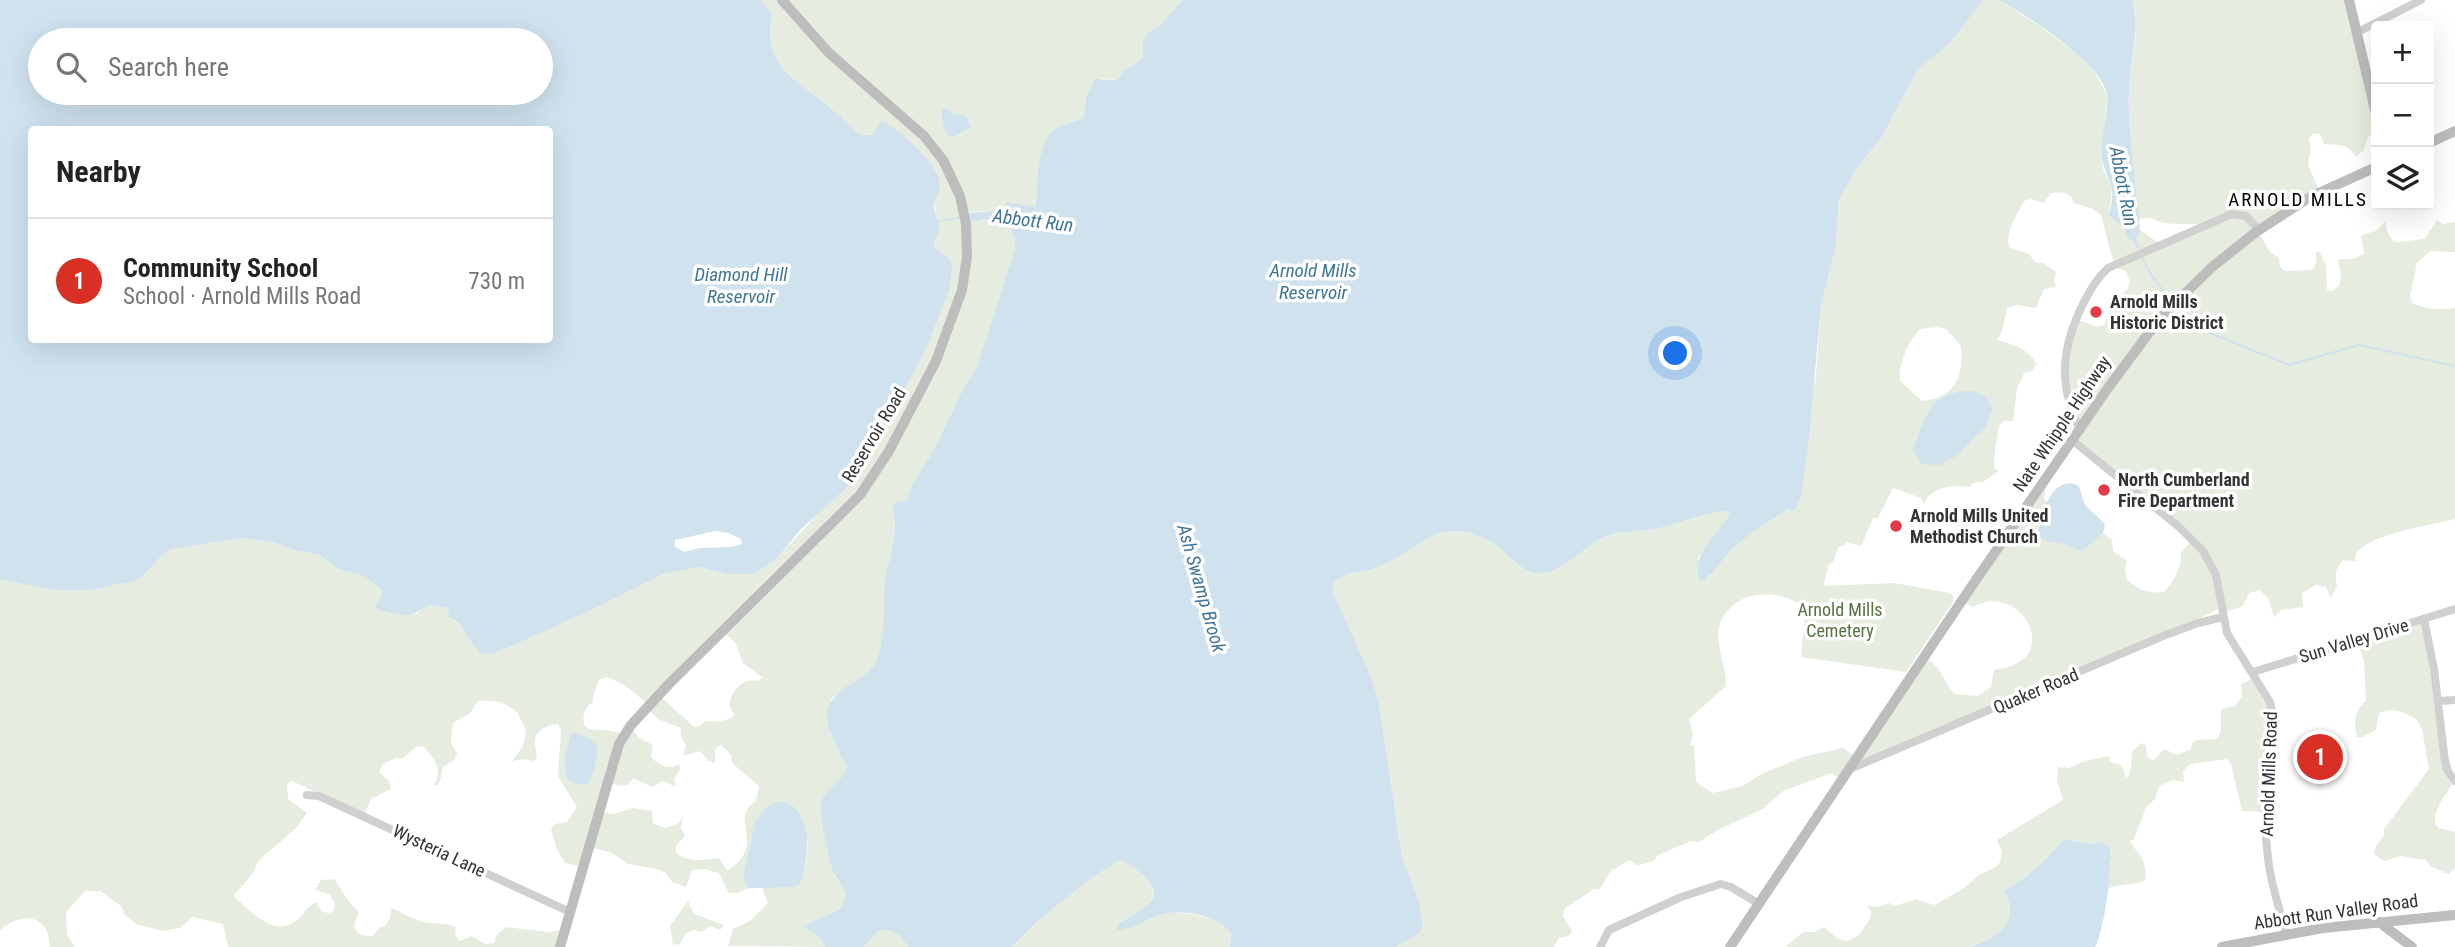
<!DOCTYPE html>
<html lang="en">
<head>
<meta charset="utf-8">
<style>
  :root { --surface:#fff; --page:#f6f6f6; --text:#222; --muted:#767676; --line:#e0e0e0; --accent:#d93025 }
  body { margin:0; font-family:"Roboto Condensed",sans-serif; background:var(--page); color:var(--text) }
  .controls { position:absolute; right:21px; top:21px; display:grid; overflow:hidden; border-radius:7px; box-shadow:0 7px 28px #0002 }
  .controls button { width:63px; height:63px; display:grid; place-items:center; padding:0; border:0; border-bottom:2px solid var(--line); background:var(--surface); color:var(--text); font:35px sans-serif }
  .you { position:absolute; left:1676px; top:354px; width:24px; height:24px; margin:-18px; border:5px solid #fff; border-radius:50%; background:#1a73e8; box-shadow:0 0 0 10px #1a73e833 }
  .badge { display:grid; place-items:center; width:46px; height:46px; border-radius:50%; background:var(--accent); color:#fff; font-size:23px; font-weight:700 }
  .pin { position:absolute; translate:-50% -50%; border:4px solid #fff; box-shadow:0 2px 7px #0006 }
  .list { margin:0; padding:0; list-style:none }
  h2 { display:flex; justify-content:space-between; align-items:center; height:91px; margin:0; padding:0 28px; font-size:30px }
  h2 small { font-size:23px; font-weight:400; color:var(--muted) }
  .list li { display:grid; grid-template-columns:46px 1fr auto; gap:21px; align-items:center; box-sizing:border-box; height:126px; padding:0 28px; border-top:2px solid var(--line) }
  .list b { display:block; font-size:26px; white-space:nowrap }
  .list p { margin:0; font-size:23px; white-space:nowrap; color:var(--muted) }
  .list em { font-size:23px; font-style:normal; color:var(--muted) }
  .icon { flex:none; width:38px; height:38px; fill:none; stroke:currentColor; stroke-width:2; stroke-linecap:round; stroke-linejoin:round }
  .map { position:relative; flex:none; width:2455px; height:947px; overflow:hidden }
  .search { position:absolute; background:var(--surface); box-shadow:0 7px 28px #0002; left:28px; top:28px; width:525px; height:77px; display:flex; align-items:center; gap:18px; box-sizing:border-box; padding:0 24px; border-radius:38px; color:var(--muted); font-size:26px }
  .panel { position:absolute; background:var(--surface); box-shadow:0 7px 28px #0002; left:28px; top:126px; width:525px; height:217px; border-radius:7px }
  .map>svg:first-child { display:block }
  .green { fill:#e6ecdf; fill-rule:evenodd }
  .water { fill:#cfe2ee; fill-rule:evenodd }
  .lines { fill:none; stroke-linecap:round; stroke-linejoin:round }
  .stream { stroke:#cfe2ee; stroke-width:2 }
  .street { stroke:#d0d0d0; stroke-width:8 }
  .secondary { stroke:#bdbdbd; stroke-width:10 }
  .poi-dot { fill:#e63946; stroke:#fff; stroke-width:2.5 }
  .labels { text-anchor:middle; stroke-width:7; stroke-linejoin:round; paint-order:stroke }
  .poi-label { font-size:18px; font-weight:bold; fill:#333; stroke:#fff; text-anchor:start }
  .street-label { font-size:18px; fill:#333; stroke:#fff }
  .park-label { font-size:18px; fill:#56703f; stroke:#fff }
  .water-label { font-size:19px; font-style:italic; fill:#3f7597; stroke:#fff }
  .neighbourhood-label { font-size:19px; letter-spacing:2px; fill:#000; stroke:#fff }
</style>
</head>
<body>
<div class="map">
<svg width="2455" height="947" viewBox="0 0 2455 947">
  <rect width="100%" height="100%" fill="#fff"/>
  <path class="green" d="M761,0H1182L1161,26L1147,33L1143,41L1142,59L1123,71L1118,80L1103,78L1086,99L1083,118L1054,129L1038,174L1036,207L1007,203L1005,210L969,212L982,221L995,217L1007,219L1015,241V249L977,367L961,393L935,448L911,487L907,501L892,505C899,529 890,551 886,575C882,598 886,641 877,662C870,677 843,688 831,699L830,734L847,767L845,776L824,796L834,875L844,889L845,898L842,909L803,926L820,938L825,947L728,946L733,929L750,921L768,903L762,888L806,866L808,842L755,822L743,876L748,888L737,893H729L719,873L704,869L692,870L686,887L672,882L666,873L656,869L628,864L612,853L589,847L582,867L565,863L557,850L551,829L555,824L567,822L577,807L558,777L561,731L558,724C550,724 536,730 535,740C534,745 537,753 537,758L533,761L523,759L512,761C520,752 531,736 523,723C521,720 519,717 518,713C505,702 495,700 478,701L470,713L453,723L451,743L457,753L454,760L443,767L440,781L436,786L434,784C444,771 433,757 424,747L417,746L402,759L396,758L383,764L379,772L389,781L391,789L371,799L364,815L303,786L292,781L287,783L288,799L307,813L296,828L258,861L254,872L233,896C248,908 270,935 291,924C301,919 306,907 316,902L322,912L330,913L334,910L335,904L329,894L315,890L321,880L334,879C343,891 348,903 359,912L354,925C356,934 363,937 373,936L379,928L385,926L390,918L391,908C400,911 408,917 417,920C430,925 445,922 456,927L455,935L460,941L471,936L486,944L494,943L498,934L506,927L547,932L565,930L559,947H228L223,924L193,917L180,928L163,931L136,924L125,915L121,906L100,891H85L66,912L67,935L75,947H50C49,942 49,934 46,930C35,910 13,919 0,930V579C41,588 72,597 114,585C121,583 129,584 135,581C150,574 157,555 172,549L242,538L276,543L294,550L320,555L338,569L364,576L381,589L382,595L379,603L416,614L429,605L448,608L454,621L461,625L467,637L481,654L495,652L589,611L663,574L698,567L727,574H755L779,556L862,466L906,384L950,259L936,248L934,242C945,221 933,218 935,199L877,126L873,135H860C848,124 836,112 823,102C791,77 762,62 772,15ZM945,108L953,113L966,116L971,127L954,137L947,135L943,125ZM723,632L735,642L743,663L762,677L759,681C742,678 733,688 729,705L734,715C728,722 714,722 705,721L700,726L694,727L659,695ZM606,677C623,682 634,692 647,704V708L658,719L681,728V737L686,745L683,756L700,751L709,761L715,763V749L721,745L731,755L732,763L759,786L756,801C727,819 769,844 727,871L719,858C704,860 688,863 676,853V846L685,836L681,828L683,816L679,823L665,828L653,823L652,811L632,808L615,814L598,812L606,782L620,786L628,785L633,778L652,787L663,781L676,787L674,780L680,769L679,764C669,771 658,765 651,757L653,745L641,739L630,728L623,735C618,733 611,730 606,730C595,730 580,732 584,715C586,708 587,706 593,702V696L599,680Z
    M1983,0H1999L2040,26L2086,60L2100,81L2107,95L2102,152L2103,169L2112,186L2109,216L2124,228L2137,234L2140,230L2160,244L2207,225C2186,222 2168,228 2151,218L2138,219C2138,199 2134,180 2131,160C2129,139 2129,117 2129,96C2128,61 2143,34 2132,0H2352L2376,100V133L2368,137L2364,150L2356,157C2347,142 2339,146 2324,144L2320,134H2312L2309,139L2311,149L2308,164L2320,193L2259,233L2270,252L2279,258L2280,266L2285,271L2312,270L2316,263V252L2319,251L2326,265L2327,290L2332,291L2339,286L2341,276L2338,259H2352L2364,254L2361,236C2372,231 2378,233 2385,221C2387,229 2388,241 2398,242L2425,239L2437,220L2443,224L2455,222V252L2430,251L2417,263L2410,296L2412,303C2425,309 2441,311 2455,307V519C2435,525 2353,535 2355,561L2344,560C2336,566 2334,576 2337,585L2331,598L2326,587L2316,585L2302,593L2303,607L2281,610L2274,617L2268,598L2260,590L2249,593L2243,606L2222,613L2220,608L2140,648L1896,754L1857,768L1843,781L1832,773L1783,791L1763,809L1718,830L1699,842L1691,841L1658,855L1654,861L1638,865L1629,860L1610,872L1600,889H1594L1564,909L1563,916L1572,931L1569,936L1559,938L1554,947H1395L1419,934V902L1402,857L1379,704L1333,592L1334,583C1346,571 1357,574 1373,569C1419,554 1433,512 1490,541C1506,549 1518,572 1538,573C1560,575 1584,547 1602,538C1618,530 1638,532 1655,529C1679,524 1702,513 1727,511L1730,513L1723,527L1698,558L1709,577C1726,546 1760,526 1791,509L1816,375L1821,306L1836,246L1839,199L1858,166L1882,137L1917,70L1926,60L1950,43ZM2062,192L2071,196L2074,203L2093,209L2101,215L2115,268L2126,271L2130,282L2127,290L2113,303L2104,325L2098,327L2078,320L2066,362L2067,398L2081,430L2073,444L2192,540L2181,553C2182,567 2173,582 2164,592C2148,594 2139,590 2127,580L2125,568L2127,561L2113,551L2112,540L2103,533L2082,552L2065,543L2050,542L2038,526L2048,502L2044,499L2046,485L1965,603L1973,607C2019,579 2069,661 1994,670L1991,687L1978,696L1955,694C1942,680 1944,670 1927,659L1857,758L1843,748L1803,757L1761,774L1743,786L1712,793L1696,782L1694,745H1690L1693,734L1689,719L1726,686C1727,671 1715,641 1719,627C1727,600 1755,590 1780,596C1789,598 1798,603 1806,606L1801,657L1906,672L1953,602V596L1950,593L1894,583L1825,586L1824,582L1829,564L1833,563L1838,547L1845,545L1847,542L1861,546L1873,518H1878L1893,488L1921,498L1924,504C1930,487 1953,484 1970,487L1973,483L1983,482L1999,471L1995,469L1994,458L1999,426L2004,421H2013L2017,389L2024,373L2033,370L2036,363C2027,348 2012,344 1997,340L2002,331L2007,308L2017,305L2036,308L2044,289L2056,287L2054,281L2056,272L2043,263L2035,262L2029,254L2009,247C2005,232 2017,214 2024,201L2030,199L2044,203L2051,193ZM1938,327L1946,329L1961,346C1964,376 1955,398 1922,401L1900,381C1898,362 1908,343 1920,329ZM1950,394L1979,434L1956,456L1916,439L1936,402Z
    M2423,621C2443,662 2440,710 2448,755C2450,764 2454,772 2455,781L2441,801L2435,815V824L2439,828L2455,832V868L2449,874L2430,866L2426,860L2400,856L2384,861L2374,854L2376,846L2384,835V829L2429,769L2422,729L2417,720C2406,712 2391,706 2379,713L2376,730L2362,737H2357C2353,722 2355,711 2366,700L2364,662L2358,641Z
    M2258,676L2268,693V812L2242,811L2231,764L2227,759L2190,764L2183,771L2184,782L2172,780L2159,786L2155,799L2145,808C2144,815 2137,831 2134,839L2130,841C2133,848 2136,849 2140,855C2145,861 2145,870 2146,878L2143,882L2111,887L2106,892L2111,862L2102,842L2091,844L2064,839C2048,859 2026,879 2004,891C2006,896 2010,903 2010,908C2011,931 1987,941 1970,947H1785L1803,932H1814L1824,927C1840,941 1845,947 1861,932C1866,925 1871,920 1871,911L1867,906L1878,907L1889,903L1895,906L1916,899L1934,905L1938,903L1964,888L1979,875L1996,867L2000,862L2002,851L1997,840L2063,800L2057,780L2058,767L2069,768L2084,761L2109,756L2110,762L2121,765L2126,777H2128L2131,769L2132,752L2141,743L2146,746L2147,755L2150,759L2154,760L2164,749L2177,755L2191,749L2192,743L2196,740L2217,739L2221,731V709L2235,706L2242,696L2241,684Z
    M1120,860C1131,863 1136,869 1144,876C1168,898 1141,911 1122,921L1125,929C1137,924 1149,917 1161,914C1178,911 1221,915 1229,931C1232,936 1230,941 1230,947H1012L1040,919L1093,877Z
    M688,901L694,914L724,925L720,930L710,926L702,932L694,930L686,933L680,944L673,945L670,926Z
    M884,929L899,934L908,947H864L877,932Z"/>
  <path class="water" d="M0,0H761L772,15C762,62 791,77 823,102C836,112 848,124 860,135H873L877,126L882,121C900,130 940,164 940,185C940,193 934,198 934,206C936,224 945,221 934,242L936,248L950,259L952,267L949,291L925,351L862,466L845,489L800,530L779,556L755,574H727L698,567L663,574L589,611L495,653L481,654L467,637L461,625L449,616L448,608L429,605C408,620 401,615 377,609L375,606L382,595L381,589L364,576L338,569L320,555L294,550L276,543L242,538L172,549C157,555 150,574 135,581C129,584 121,583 114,585C72,597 41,588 0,579ZM40,40H541V93H40ZM32,130H550V340H32ZM715,531L728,533L741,539L742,544C723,551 703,544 685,552L675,547V540Z
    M1182,0H1983L1950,43L1917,70L1882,137L1858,166L1839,199L1836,246L1821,306L1808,447L1801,495L1796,509L1791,511L1790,509C1771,520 1752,531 1735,546C1726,554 1710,578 1702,581L1699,579C1690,555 1719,534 1730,514L1727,511C1702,513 1679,524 1655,529C1638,532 1618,530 1602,538C1584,547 1560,575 1538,573C1518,572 1506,549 1490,541C1433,512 1419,554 1373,569C1357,574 1346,571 1334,583L1333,592L1371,678L1379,704L1402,857L1419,902L1423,926L1419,934L1395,947H1230L1231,934C1219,914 1181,909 1159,915C1145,920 1132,929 1117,930V926C1133,911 1173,902 1143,875C1136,869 1130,863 1120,860L1093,877L1040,919L1012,947H908L899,934L884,929L877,932L864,947H825L820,938L803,926L841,909C843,903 846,899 845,893C843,885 837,880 834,873C829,862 819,814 821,803C825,788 843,782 847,767C829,731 810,707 854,682C863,677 873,670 877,660C887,633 881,602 886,574C891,550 899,529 892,505L899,501H907L911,487L935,448L961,393L977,367L1015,249V241L1007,219C993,217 981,221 967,221L968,213L1005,210L1007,202L1036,207C1037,186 1037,147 1052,131C1059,125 1074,122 1083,118L1086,99L1095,79L1118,80L1123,71L1142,59L1143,41L1147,33L1161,25Z
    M1999,0H2132C2142,32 2129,58 2129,91C2127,138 2137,185 2140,230L2135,241L2129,239L2124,228L2109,216C2111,206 2114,194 2111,184C2107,173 2102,166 2102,154C2101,139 2109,105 2107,94C2100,62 2028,16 1999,0Z
    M945,108L953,113L966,116L971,127L954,137L947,135L943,125L942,109Z
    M1963,391H1973L1986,396L1992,408L1986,427L1956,456L1940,465L1922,464L1913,451C1916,439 1927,411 1935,402C1942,396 1954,393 1963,391Z
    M2071,483L2079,486L2085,505L2105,524L2103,533L2082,552L2065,544L2050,542L2040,538C2036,527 2047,497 2055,490C2060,485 2065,484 2071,483Z
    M575,733L589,738L598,747L595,767L588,784H576L566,778L565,757L571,734Z
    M784,801C815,815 809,857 800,884L793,887L748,888L743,876L755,822L765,809L774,803Z
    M2064,839L2091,844L2102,842L2110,848C2112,871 2105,927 2095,947H1970C1987,941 2011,931 2010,908C2010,903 2006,896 2004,891C2026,879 2048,859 2064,839Z"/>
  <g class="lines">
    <path class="stream" d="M937,221L959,218
      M2135,240L2140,251
      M2142,257L2147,268L2171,302
      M2177,309L2210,333L2289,365L2359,345L2455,366"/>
    <path class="street" d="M2356,33L2421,0
      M2080,430C2058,384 2061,349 2083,304C2090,291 2096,279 2108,268L2232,214L2246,216L2259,230
      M2072,440L2179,527L2203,551L2216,575L2227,633L2270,702L2272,711C2267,756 2262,802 2267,848C2269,877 2278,905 2286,933
      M2424,619L2434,669L2445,762L2447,770L2455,781
      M2253,672L2455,609
      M2438,701L2455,700
      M1850,769L2163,636L2198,623L2223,617
      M307,795L319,796L570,912
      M1600,947L1609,930L1681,897L1721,884L1731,887L1759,904"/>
    <path class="secondary" d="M2349,0L2376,114
      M2429,143L2455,131
      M2379,922L2412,947
      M560,947L619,744L631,725L669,684L860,495L889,451L936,361L962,290L967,257L966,224L960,196L943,160L924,136L829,53L782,0
      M1730,947L1967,593L2108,388L2160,318L2212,267L2256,232L2310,197L2376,167
      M2222,947L2323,928L2455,915"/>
  </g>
  <g class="poi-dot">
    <circle cx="2096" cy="312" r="7"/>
    <circle cx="2104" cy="490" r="7"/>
    <circle cx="1896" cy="526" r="7"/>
  </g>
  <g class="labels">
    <g class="poi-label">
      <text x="2110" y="308">Arnold Mills<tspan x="2110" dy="21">Historic District</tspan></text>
      <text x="2118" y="486">North Cumberland<tspan x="2118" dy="21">Fire Department</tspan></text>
      <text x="1910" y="522">Arnold Mills United<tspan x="1910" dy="21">Methodist Church</tspan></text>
    </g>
    <g class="street-label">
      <text transform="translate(2062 424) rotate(-56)" y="6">Nate Whipple Highway</text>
      <text transform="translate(874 435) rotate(-59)" y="6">Reservoir Road</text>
      <text transform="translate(2354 641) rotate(-17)" y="6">Sun Valley Drive</text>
      <text transform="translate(2036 691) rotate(-23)" y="6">Quaker Road</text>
      <text transform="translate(2269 774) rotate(-88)" y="6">Arnold Mills Road</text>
      <text transform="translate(439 851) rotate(25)" y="6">Wysteria Lane</text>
      <text transform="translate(2336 912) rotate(-8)" y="6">Abbott Run Valley Road</text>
    </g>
    <g class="park-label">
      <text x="1840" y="616">Arnold Mills<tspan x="1840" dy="21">Cemetery</tspan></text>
    </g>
    <g class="water-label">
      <text transform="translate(2124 186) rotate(79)" y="7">Abbott Run</text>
      <text transform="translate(1033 220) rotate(7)" y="7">Abbott Run</text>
      <text x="1313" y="277">Arnold Mills<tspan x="1313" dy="22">Reservoir</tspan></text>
      <text x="741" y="281">Diamond Hill<tspan x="741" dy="22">Reservoir</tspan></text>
      <text transform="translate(1202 588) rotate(74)" y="7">Ash Swamp Brook</text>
    </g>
    <g class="neighbourhood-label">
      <text x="2298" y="206">ARNOLD MILLS</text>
    </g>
  </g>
</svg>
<div class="controls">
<button>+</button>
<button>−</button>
<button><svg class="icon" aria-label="layers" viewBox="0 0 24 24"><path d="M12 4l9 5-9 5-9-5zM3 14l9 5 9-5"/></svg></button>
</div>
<div class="you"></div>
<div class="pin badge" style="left:2320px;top:757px">1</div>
<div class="search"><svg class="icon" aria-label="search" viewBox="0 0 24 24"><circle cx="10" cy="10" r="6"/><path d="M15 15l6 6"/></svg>Search here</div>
<section class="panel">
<h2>Nearby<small></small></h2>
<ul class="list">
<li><span class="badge">1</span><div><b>Community School</b><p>School · Arnold Mills Road</p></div><em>730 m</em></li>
</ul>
</section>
</div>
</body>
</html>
